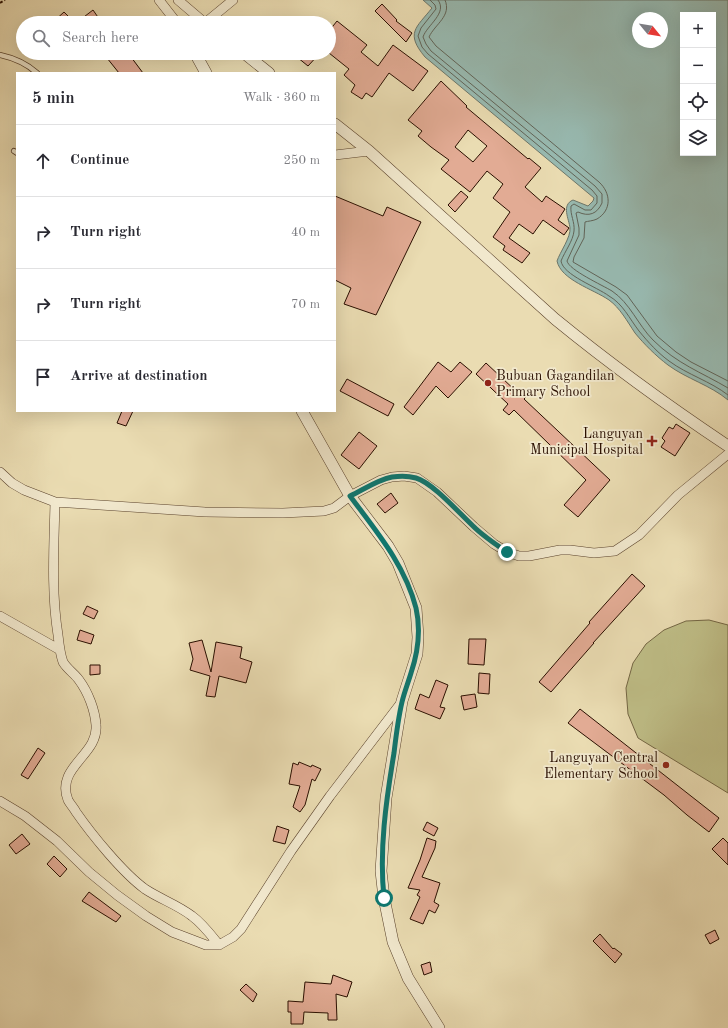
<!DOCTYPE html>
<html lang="en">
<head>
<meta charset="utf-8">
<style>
  :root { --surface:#fff; --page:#f2f2f3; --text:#2b2b33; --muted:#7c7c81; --line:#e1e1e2 }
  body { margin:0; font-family:"Old Standard TT",serif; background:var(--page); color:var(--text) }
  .controls { position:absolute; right:12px; top:12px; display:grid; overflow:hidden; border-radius:0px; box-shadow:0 4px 16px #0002 }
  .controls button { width:36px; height:36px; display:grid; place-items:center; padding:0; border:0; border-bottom:1px solid var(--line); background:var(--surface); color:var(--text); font:20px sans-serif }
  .compass { position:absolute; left:632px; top:12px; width:36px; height:36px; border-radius:50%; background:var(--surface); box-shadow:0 4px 16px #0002; rotate:120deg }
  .stop { position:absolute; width:12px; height:12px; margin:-9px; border:3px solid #0f766e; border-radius:50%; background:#fff }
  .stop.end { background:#0f766e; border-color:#fff; box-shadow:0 1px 4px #0008 }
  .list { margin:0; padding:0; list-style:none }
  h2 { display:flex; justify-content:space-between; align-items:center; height:52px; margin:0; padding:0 16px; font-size:17px }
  h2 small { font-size:13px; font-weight:400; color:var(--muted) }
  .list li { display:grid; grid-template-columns:26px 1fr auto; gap:12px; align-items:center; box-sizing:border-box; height:72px; padding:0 16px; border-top:1px solid var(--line) }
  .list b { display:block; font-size:15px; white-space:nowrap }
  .list em { font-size:13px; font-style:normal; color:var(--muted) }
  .icon { flex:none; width:22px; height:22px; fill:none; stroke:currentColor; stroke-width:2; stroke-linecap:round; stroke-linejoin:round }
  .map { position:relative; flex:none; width:728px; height:1028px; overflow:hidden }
  .search { position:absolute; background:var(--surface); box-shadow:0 4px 16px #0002; left:16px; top:16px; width:320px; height:44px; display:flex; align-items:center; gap:10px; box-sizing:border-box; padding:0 14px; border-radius:22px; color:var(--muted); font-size:15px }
  .panel { position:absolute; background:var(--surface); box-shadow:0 4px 16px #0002; left:16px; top:72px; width:320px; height:340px; border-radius:0px }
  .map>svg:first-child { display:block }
  .green { fill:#bfbe87; stroke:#746644 }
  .water { fill:#98bab1; stroke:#6c766a; fill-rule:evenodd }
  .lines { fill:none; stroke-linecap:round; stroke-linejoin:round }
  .shore { stroke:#616458; stroke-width:1 }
  .building { fill:#e2ab94; stroke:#2a0f00; fill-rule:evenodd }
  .service-casing { stroke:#5a422c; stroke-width:6 }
  .minor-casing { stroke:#5a422c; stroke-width:10 }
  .tertiary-casing { stroke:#5a422c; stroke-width:12 }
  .path { stroke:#2a0f00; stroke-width:2; stroke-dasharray:3 2; stroke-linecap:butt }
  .service { stroke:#f1e8cd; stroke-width:4.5 }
  .minor { stroke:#f1e8cd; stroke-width:9 }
  .tertiary { stroke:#f1e8cd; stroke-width:11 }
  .route { stroke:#0f766e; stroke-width:5 }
  .poi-dot { fill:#8f2418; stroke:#f1e8cd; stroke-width:1.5 }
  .labels { text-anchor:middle; stroke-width:3.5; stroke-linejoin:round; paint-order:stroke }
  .poi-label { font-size:14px; fill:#2a0f00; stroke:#f1e8cd; text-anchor:end }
</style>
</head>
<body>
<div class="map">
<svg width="728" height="1028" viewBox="0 0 728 1028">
  <rect width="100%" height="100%" fill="#eadcb2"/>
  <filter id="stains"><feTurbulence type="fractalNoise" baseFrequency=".005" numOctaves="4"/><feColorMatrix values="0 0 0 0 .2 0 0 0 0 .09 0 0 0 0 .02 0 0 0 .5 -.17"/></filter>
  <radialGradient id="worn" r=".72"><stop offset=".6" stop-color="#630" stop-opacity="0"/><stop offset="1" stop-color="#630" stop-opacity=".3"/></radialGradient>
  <path class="green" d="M709,620L728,625V793L638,738L628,714L626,688L633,663L646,644L664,630L686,621Z"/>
  <path class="water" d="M423,0H728V400C710,385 687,379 668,365C656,356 644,344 635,333C627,321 620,308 609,300C593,289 561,280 557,261C560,252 571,237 570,228C569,219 561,205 573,200L588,206L593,201L594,198L425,57C405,33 416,28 432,8ZM683,15H713V153H683ZM638,18H662V42H638Z"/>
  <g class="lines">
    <path class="shore" d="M430,0L435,5L436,9L421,28L418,36L422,47L428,54L592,190L597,196V203L591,210H585L574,204L571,206C570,215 575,222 574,231C573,241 565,251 561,261C563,275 597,287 609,296C623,304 629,318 639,331C648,342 658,353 669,361C688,375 710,381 728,395
      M438,0C448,13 427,25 423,37L426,44L431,51L595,186L602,194V203C597,214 589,217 578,212L576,213L579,228V235L567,261C569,270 602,285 612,291C630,303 638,325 653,340C677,364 701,372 728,388
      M445,0C452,16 435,24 429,37L436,46L599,182C611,193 612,210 597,219C593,221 588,221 585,222L584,238L574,257L573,262L616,287L627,295L657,336L676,352L691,362L728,381"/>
  </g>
  <path class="building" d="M382,4L397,20L396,21L412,33L406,42L375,11Z
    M93,10L102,23H76Z
    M64,12L75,23H52Z
    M337,21L367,45L361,52L378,66L393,45L428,71L413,91L389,73L372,97L366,93L362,99L351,92L355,85L344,75L349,69L329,53V31Z
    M103,53H128L143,73H119Z
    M292,53H320L308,66Z
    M441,81L467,106L466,107L528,159L529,158L541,168L525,187L542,202L546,196L565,209L558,220L569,228L564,235L543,220L533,234L519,224L509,238L530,253L522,263L503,250L505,246L493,237L510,212L493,198L503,184L487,171L470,192L441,169L449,160L431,147L418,136L422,131L408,120ZM468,130L487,146L473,162L455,147Z
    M461,191L468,197L455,212L448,205Z
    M335,196L383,216L387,207L421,222L376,315L344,304L351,288L335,280Z
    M438,362L451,372L460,362L472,372L448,398L436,386L413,415L404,407Z
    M486,363L518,393L522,389L528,395L524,399L610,480L578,517L564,505L586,480L514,410L509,415L503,410L508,404L476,374Z
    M347,379L394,404L388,416L340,391Z
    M122,411H133L126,426L117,423Z
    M676,424L690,433L675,456L661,447L665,441L662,438L669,427L673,429Z
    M359,432L377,446L359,469L341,455Z
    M391,493L398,503L385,513L377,504Z
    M632,574L645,586L593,643H594L551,692L539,682L590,623L589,622Z
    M87,606L98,611L94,619L83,614Z
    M80,630L94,635L91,644L77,640Z
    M469,639H486L484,665L468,664Z
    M202,640L211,672L216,642L242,647L240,658L252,662L246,683L219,676L215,697L206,696L210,676L190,670L193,659L189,643Z
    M90,665H100V674L90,675Z
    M479,673L490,674L489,694L478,693Z
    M436,680L448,685L440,707L445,708L440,719L415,709L420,694L429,698Z
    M475,694L477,707L464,710L461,696Z
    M580,709L719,818L709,832L687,815L664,795L568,723Z
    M38,748L45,753L28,779L21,775Z
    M299,762L311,767L312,765L321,769L315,781L312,779L305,805L300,812L293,807L300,786L289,784L293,763L298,765Z
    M427,822L438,828L434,836L423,830Z
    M277,826L289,830L285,844L273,841Z
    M22,834L30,844L16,854L9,845Z
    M427,838L436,841L435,848L422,877L440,883L434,902L439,905L435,913L429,910L423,924L410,919L420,897L417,895L420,890L408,888L420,860Z
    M723,838L728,843V865L712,849Z
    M54,856L67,869L60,877L47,864Z
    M89,892L121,916L116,922L82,901Z
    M715,930L719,939L710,944L705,935Z
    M600,934L613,949L614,948L622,954L615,963L593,941Z
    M430,962L432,972L424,975L421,965Z
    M333,975L352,982L347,997L336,994L337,1020H328V1013L304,1012L303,1024H291V1012H288V1001L303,1002L305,982L331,984Z
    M246,984L257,994L253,1002L240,990Z"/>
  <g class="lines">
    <g class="service-casing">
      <path id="service" d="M0,55C14,58 27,64 37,73
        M14,151L17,153"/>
    </g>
    <g class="minor-casing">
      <path id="minor" d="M159,0L177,23
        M178,0L205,23
        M205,23L233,0
        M335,155L369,151
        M0,472L12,483L24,490L55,502L205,512L283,513L324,511L334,508L350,496L381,480L392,477L404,476L417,478L437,492L474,527L494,544L507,552L519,556H529L560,550H570L594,553L615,551L639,535L678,495L728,454
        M55,502C54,546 51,591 58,635C59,644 60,654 63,662C67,669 75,674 79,680C88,692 95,710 96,725C99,755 55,767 68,800C70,804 74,808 76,812C92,835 123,873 145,889C160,899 178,905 192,916C203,924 211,935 219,945
        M0,616L60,650
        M0,801L25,816L57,841L89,872L117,895L146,916L172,932L206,945H219L233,937L241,929L291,851L330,796L401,703"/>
    </g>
    <g class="tertiary-casing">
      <path id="tertiary" d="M195,53L206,73
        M244,53L269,73
        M335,124L369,151L555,319C610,364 668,406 728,446
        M302,411L350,496L388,546L398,563L416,608L418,637L417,654L402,701L386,798L381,871L384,898L393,942L408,978L439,1028"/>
    </g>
    <path class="path" d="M0,3L5,0"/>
    <use href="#service" class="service"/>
    <use href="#minor" class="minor"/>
    <use href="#tertiary" class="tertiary"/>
  </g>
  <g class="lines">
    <path class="route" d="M384,898C379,850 386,801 394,753C396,736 398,719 402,702C404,693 408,683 411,673C418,652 421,630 416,608C405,565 376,531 350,496C363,490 377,480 392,477C399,476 409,476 416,478C433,483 459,513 473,526C483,536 495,544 507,552"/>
  </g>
  <g class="poi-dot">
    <circle cx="488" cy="383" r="4"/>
    <path d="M650 435h4v4h4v4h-4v4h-4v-4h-4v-4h4z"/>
    <circle cx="666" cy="765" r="4"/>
  </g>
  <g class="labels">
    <g class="poi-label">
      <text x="496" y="380" text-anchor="start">Bubuan Gagandilan<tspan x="496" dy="16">Primary School</tspan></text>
      <text x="643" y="438">Languyan<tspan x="643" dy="16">Municipal Hospital</tspan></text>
      <text x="658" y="762">Languyan Central<tspan x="658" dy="16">Elementary School</tspan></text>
    </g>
  </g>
  <rect width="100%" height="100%" filter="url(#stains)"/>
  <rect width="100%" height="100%" fill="url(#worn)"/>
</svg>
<div class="controls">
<button>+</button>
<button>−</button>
<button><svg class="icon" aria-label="locate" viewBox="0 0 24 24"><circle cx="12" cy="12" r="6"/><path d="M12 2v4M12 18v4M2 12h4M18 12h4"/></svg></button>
<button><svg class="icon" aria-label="layers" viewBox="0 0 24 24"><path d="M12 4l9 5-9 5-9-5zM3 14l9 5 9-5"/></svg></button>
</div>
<svg class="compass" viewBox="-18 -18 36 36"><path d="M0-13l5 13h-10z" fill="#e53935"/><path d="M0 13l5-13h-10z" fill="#7c7c81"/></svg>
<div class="stop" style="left:384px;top:898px"></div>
<div class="stop end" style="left:507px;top:552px"></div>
<div class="search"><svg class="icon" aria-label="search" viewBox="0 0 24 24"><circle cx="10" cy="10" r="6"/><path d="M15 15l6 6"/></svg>Search here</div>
<section class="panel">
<h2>5 min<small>Walk · 360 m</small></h2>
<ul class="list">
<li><svg class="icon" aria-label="ahead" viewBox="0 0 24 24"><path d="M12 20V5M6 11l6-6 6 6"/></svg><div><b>Continue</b></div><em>250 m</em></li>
<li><svg class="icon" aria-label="right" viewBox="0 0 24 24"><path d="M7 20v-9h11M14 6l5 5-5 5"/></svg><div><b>Turn right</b></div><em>40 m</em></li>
<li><svg class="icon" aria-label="right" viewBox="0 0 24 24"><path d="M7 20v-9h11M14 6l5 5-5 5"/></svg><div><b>Turn right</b></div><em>70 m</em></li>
<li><svg class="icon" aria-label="arrive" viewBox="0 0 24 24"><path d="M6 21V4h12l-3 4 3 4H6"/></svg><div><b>Arrive at destination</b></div></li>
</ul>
</section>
</div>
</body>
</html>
